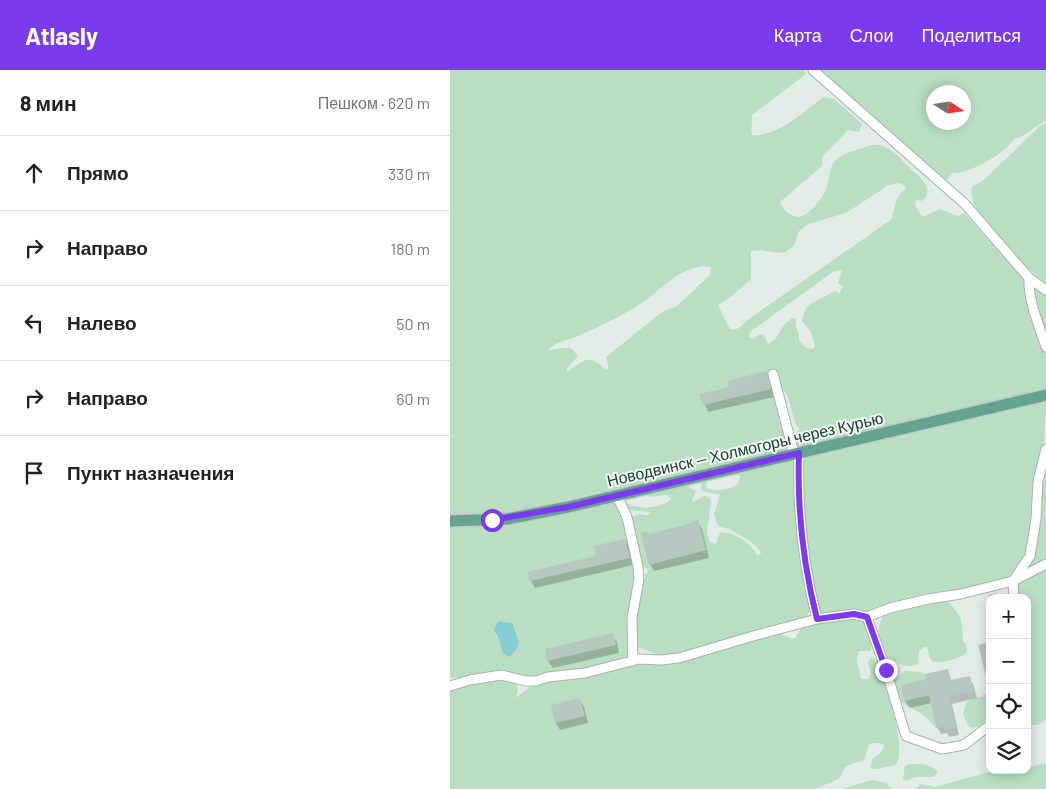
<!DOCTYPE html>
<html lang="ru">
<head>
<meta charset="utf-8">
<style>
  :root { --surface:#fff; --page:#f6f6f6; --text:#202124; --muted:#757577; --line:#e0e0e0; --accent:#7c3aed }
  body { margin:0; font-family:Barlow,sans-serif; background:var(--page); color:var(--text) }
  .controls { position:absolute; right:15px; bottom:15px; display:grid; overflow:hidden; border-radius:10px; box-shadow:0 2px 12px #0003 }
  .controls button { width:45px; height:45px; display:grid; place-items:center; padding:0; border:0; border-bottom:1px solid var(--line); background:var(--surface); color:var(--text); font:25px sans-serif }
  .compass { position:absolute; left:476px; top:15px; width:45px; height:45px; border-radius:50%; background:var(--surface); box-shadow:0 2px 12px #0003; rotate:102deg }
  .stop { position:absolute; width:15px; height:15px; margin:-11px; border:4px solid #7c3aed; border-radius:50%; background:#fff }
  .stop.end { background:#7c3aed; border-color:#fff; box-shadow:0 1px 5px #0008 }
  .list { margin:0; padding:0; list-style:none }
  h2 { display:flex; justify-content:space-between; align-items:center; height:65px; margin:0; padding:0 20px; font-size:21px }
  h2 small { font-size:16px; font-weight:400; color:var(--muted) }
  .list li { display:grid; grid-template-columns:32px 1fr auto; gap:15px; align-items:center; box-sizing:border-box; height:75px; padding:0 20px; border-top:1px solid var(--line) }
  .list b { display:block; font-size:19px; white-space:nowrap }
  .list em { font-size:16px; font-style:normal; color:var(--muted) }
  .icon { flex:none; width:28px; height:28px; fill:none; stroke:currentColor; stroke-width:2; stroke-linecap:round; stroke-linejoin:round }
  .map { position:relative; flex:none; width:596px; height:719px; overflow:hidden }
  header { display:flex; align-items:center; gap:30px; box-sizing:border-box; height:70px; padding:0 25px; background:var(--accent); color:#fff }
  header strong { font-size:24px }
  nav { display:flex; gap:28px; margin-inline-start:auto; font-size:18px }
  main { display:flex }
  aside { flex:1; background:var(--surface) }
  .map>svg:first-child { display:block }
  .green { fill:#b9dec1; fill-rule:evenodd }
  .water { fill:#86ccd3 }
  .shadow { fill:#0003 }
  .building { fill:#b6c7bf }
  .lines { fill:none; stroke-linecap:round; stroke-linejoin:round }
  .minor-casing { stroke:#a3b4ad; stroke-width:11 }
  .major-casing { stroke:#c1c9c6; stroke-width:14 }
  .minor { stroke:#fff; stroke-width:9 }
  .major { stroke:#64a38f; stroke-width:11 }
  .route { stroke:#7c3aed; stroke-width:6 }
  .labels { text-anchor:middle; stroke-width:4; stroke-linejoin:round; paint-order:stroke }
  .street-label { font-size:16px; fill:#203d34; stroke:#f1f8f4 }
</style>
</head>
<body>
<header>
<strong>Atlasly</strong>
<nav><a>Карта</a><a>Слои</a><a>Поделиться</a></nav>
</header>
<main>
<aside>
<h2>8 мин<small>Пешком · 620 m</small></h2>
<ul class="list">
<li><svg class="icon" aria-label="ahead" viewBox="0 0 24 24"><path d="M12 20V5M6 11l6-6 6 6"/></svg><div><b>Прямо</b></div><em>330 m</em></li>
<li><svg class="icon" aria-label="right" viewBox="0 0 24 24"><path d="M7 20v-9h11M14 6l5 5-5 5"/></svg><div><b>Направо</b></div><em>180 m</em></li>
<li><svg class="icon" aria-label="left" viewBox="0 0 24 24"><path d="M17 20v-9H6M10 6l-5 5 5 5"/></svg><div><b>Налево</b></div><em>50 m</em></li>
<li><svg class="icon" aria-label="right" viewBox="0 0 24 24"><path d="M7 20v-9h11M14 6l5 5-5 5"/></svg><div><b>Направо</b></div><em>60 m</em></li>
<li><svg class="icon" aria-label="arrive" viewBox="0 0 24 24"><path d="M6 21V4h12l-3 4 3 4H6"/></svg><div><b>Пункт назначения</b></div></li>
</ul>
</aside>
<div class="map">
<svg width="596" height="719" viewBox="0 0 596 719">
  <rect width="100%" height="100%" fill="#e1ece6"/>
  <path class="green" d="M0,0H354L356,4L302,45C303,52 300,58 302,65C325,68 356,41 373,27L384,29L412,54L409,62L398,60L372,87V96L330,132C335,142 338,145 349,147C361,144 373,128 377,117C380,108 379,97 385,91C391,84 404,80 413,78C420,75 428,73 435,77C447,82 454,94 464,102C473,110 480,115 476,128L471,131L466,130L465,135L472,147L490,139L508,146L514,143L573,208L596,283V322L348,379L344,376L346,362L350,360C340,349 343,331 334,321L327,324L338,376L332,382L151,424L150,422L73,440L31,447H0ZM449,113L454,115L456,119C446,125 444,138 442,149L296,251C291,257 287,261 280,259L268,235L282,226L301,209V181L312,180L328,183L335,182L344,176L349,161L358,154L396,143L439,115ZM252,196L261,197L260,205L227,236L212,242L156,287L159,299L156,300C138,283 135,290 117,302V298L128,286C120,272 110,280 97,280C110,270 125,268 139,261C157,253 175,244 190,234C213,219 224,201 252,196ZM393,200L391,203L388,213L393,216L389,224L386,221L382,222C367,233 356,229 352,251L361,262L365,276L363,279L356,278L349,270V264L346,258V248H342L333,256L325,270L318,274L314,265L310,264L303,269L299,267L300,262L384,201Z
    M369,0H596V50L571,67L564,69C557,82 518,105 503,103L496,110L397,26ZM483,22H514V52H483Z
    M596,53V214L563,185L537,151L529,144L524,135L521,121L522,117L534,110L591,55Z
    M583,214L596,225V273L580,216Z
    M596,332L594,375L578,484L561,509L418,543L373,544C366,539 366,531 364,524L351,427L354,390L357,387Z
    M346,391L361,538L356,548L228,584L208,585L186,576C181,552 188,521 198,500L189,491L181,447L190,444L198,445L200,442L177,440L174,432C185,440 212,439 221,429L220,427L216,425L200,427L196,424L234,415L246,421L242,430L243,432L254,426L259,427L261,431L257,463L260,472L266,474L270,463C282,460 303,474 307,485L309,486L311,483L307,477L297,469L279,459L271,457L267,454L264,444L270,425L251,421L252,412L257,411L256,418C264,422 283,420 289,413L290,406L285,404Z
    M596,392V493L570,503L580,491L589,421Z
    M167,431L175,448L186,498L179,587L176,591L87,608H0V457C56,460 113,442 167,431ZM53,551L60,552C67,568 74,573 60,586L53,584L49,569L46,565Z
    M596,496V650L587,655H577V528H565L564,512Z
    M489,531L500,533L511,548L513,571L517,575V582L514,585C508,588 485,597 480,589C479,586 478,580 477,577H474L469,581L468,594C452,600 449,591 435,586C427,568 423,546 446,538C453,536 462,536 470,535C476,534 483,532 489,531Z
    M402,546L415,553L423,572L420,581H410L408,583L407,590L411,609H419L421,604L418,592L421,588L427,590C436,602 457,682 446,694C443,697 439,696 435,697C429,698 426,701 420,698L422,690C426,685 434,683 434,675C416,668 419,679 414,690L401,694L395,697L389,709L365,719H0V618L51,607L66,612L68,621L66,628L83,614L183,593L230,589L233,592L327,563L343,569C348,566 349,559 354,557L385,549Z
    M454,601L471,602L475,604L476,609L451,616L454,631L482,625L483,629L480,630L486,658L475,646L451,632L448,627L444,611Z
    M540,623C540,628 542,639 539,644C535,653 528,659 519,657L513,644L517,631Z
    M596,693V719H466L471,714L485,717L539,702L577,700V698Z
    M459,694H475L487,700V703L484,707H466L456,711L453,709L455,696Z
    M422,710L436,713L441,719H392Z"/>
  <path class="water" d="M51,551L62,553L69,572L68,577L60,587L53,584L49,569L44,560L46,554Z"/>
  <path class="shadow" d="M316,302L320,310L324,327L258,342L251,324L281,318Z
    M248,452L252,459L259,488L204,501L200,494L199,465Z
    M175,470L179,478L183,495L85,518L81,511L79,503L147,487Z
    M546,523L549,528H540L539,525Z
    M162,565L167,572L169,583L103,598L98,591Z
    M497,600L502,611L519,607L523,614L527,628L502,634L509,665L499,667L497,663L491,664L487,657L482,633L460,638L455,631L452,616L478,610Z
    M130,630L134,637L138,653L110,660L106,653Z"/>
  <path class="building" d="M317,301L321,319L253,335L249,324L279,317L277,311Z
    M248,450L256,480L199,495L191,463L197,462L199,464L242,453L241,452Z
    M175,469L180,488L80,511L78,502L146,486L144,476Z
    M163,563L166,575L97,591L95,579Z
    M540,572V614H538L528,575Z
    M498,599L501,610L520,606L523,621L499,627L506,657L494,660L493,656L486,658L479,625L454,631L451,615L476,609L475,604Z
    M130,628L135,646L105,653L101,635Z"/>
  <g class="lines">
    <g class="minor-casing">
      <path id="minor" d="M363,0L515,134L579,208L596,220
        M579,208C578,231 589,255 596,277
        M323,304L344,384
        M349,383C347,440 353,494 367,549
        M167,426L177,447L188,497L189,509L182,548L183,591
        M564,528L563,511L596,494
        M417,547L436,600L456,666L492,679L514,675L540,655
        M0,616L20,610L51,605L76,611H86L98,607L135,603L189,589L211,590L229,588L303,566L367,549L404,544L417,547L440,538L478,529L511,524L563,511L580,486L586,449L588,411L596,379"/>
    </g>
    <g class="major-casing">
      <path id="major" d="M0,451L57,449L118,437L596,325"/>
    </g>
    <use href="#minor" class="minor"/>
    <use href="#major" class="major"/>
  </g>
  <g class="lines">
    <path class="route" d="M42,450L118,437L349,383C347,440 353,494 367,549L404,544L417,547L436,600"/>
  </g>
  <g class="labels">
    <g class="street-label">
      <text transform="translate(295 379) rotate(-13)" y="6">Новодвинск — Холмогоры через Курью</text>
    </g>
  </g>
</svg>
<div class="controls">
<button>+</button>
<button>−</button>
<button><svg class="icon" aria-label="locate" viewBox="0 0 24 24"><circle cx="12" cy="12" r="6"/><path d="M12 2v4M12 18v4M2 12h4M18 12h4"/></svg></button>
<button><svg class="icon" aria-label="layers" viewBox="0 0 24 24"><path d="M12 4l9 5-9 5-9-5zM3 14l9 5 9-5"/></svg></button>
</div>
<svg class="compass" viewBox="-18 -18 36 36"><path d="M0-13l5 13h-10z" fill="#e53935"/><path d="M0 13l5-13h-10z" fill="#757577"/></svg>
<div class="stop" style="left:42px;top:450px"></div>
<div class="stop end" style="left:436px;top:600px"></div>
</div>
</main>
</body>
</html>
